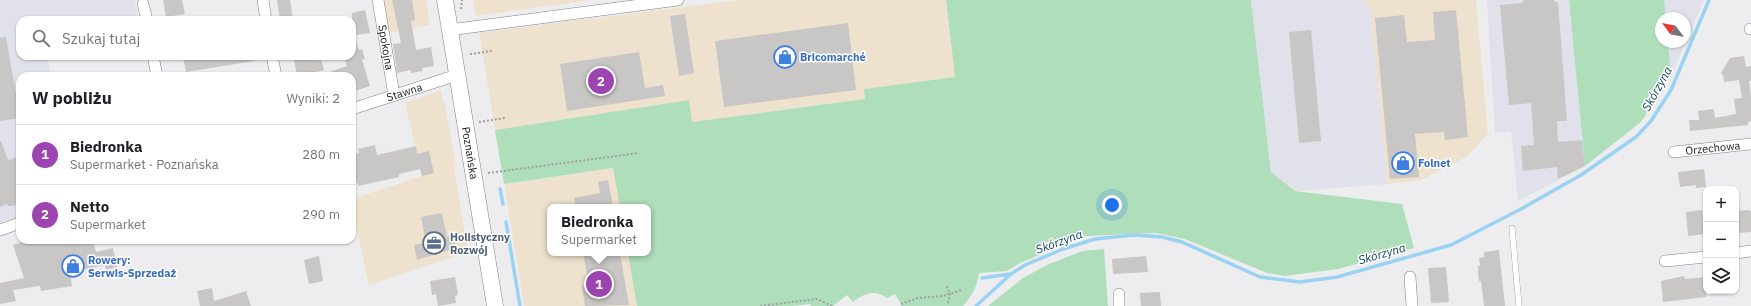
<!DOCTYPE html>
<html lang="pl">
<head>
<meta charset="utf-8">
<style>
  :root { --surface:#fff; --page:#f6f6f6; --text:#202124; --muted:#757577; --line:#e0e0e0; --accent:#9c45b1 }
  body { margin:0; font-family:"IBM Plex Sans",sans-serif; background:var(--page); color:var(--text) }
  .controls { position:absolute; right:12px; bottom:12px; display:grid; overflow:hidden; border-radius:8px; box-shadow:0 1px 3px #0004 }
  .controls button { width:36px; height:36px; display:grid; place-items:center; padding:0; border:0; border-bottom:1px solid var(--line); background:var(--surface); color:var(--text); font:20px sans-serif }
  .compass { position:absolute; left:1655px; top:12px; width:36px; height:36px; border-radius:50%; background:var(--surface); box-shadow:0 1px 3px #0004; rotate:302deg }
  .you { position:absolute; left:1112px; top:205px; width:14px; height:14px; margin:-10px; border:3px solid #fff; border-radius:50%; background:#1a73e8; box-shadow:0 0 0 6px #1a73e833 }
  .badge { display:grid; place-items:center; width:26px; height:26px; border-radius:50%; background:var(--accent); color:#fff; font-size:13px; font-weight:700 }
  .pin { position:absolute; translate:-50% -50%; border:2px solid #fff; box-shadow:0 1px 4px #0006 }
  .popup { position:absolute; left:547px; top:204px; width:104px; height:52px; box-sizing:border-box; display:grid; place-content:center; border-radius:8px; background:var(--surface); filter:drop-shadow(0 1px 3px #0005); font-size:13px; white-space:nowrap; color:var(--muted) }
  .popup b { font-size:15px; color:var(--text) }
  .popup::after { content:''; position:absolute; left:50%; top:100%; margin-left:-8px; border:8px solid transparent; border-top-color:var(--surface) }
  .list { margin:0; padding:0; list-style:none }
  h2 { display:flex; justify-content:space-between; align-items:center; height:52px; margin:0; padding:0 16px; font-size:17px }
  h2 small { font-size:13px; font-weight:400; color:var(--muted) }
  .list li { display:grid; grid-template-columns:26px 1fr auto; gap:12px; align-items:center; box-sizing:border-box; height:60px; padding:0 16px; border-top:1px solid var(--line) }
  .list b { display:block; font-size:15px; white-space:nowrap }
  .list p { margin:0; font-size:13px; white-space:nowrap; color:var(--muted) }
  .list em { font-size:13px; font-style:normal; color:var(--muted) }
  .icon { flex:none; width:22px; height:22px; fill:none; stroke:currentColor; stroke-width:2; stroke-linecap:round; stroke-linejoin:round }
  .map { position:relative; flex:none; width:1751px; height:306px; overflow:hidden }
  .search { position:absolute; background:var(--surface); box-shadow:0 1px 3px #0004; left:16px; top:16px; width:340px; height:44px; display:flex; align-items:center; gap:10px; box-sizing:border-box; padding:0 14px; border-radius:12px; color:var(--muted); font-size:15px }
  .panel { position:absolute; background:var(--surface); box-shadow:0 1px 3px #0004; left:16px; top:72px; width:340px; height:172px; border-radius:12px }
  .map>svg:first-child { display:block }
  .commercial { fill:#eee2ce }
  .built { fill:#e0e1ea }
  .green { fill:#afdebb }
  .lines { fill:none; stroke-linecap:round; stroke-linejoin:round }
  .stream { stroke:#99d2f2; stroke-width:3.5 }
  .building { fill:#c8c7c6 }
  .lane-casing { stroke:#808182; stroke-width:6 }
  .street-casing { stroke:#808182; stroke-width:12 }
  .secondary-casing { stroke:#808182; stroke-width:17 }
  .path { stroke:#a0a0a1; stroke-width:2; stroke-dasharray:2 2; stroke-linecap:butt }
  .lane { stroke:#fff; stroke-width:5.5 }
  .street { stroke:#fff; stroke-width:11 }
  .secondary { stroke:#fff; stroke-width:16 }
  .labels { text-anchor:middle; stroke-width:3; stroke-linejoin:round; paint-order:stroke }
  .street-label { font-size:11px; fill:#161616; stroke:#fff }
  .shop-label { font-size:11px; font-weight:bold; fill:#366cbe; stroke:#fff; text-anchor:start }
  .service-label { font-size:11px; font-weight:bold; fill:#4e5e75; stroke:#fff; text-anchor:start }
  .water-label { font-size:12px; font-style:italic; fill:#0a3b51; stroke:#fff }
</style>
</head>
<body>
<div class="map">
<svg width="1751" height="306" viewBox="0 0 1751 306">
  <rect width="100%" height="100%" fill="#ededef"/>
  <path class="commercial" d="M382,0H426L430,25L387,33Z
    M473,0H591L476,16Z
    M737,0H946L955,77L865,89L866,99L692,122L689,100L495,130L479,33Z
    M1365,0H1476L1488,134L1468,156L1421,180L1387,184L1370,7H1365Z
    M441,90L443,102L445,103L456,166L454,167L468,252L369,285L352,208V199L422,176L405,103Z
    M614,168L620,207H550V253H628L637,306H524L504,184Z"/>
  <path class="built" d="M0,0H135L138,20H20V56H47L51,76H20V156L17,157L20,165V216L0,223Z
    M1251,0H1365V7L1370,6L1387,184L1295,191L1271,172Z
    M1487,0H1569L1585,166L1518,201L1511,131L1495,133Z
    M1664,0H1704L1671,76L1668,42H1685V18H1666Z"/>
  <path class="green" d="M946,0H1251L1271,172L1295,191L1402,204L1414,248L1338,269L1284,276L1267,273L1185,239L1156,233L1086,236L1020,263L1007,271L979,273C977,287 972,296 963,306H902L895,294L887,298C875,289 864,293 853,302L847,295L833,306H811L810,304L792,306H637L628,253H648V207H620L613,168L504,184L495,130L689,100L692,122L865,99L864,89L955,77Z
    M1569,0H1664L1666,18H1661V42H1668L1671,76L1641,122L1585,166Z
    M1104,249L1108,306H988L1023,278L1047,265L1082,251Z"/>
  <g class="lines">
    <path class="stream" d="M500,189L503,204
      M506,222L520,306
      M982,278L1011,274
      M976,306L1011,274L1025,265L1063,249L1095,239L1134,235L1162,237L1182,242L1260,277L1300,282L1337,277L1451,245L1521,209L1581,175L1636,137L1651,121L1671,90L1709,0"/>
  </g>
  <path class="building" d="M163,0H182L185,14L166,17Z
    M277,0H290L293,20H280Z
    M392,0H412L415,20L411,21L416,50L431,47L434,66L422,68L423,71L411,73V70L397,73L393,44L401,43Z
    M1523,0H1554L1555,2H1558L1567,121H1557L1558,142L1582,140L1585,166L1558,179L1557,167L1523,171L1521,146L1534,145L1531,103L1509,105L1500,5L1523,3Z
    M365,10L370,33L356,35L354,30L352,28V13Z
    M1456,10L1468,137L1445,140L1444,132L1415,134L1419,177L1390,179L1375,18L1404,15L1407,42L1435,40L1433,12Z
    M685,14L694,73L679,76L670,16Z
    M848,23L856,90L724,107L715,41Z
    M1311,30L1321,141L1299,143L1289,32Z
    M354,36L359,50L362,49L365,59L362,60L370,86L355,91L352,76H324L323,74L347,66L344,56H352V37Z
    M6,37L20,118L0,121V38Z
    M639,52L645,88L663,85L665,96L567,111L560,64Z
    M183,56H253L254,61L186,72Z
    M315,56L316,61L321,59L324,70L297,76L294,60Z
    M1744,56L1746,67L1751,66V81H1749L1751,97V121L1748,122V125L1690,131L1689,120H1699L1698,111L1714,109L1715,118L1736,114L1734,99L1742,98L1739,80L1724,82L1723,75L1721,73L1730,58Z
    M0,141H1L8,160L20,156V203L12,206H8L7,204L0,207Z
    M375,145L377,155L416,146L417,154L429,151L434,173L422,176L420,169L399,174V177L358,186V183L352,184V169H354L352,155L359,153L358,149Z
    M1704,169L1706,187L1696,188V185L1680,187L1678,172Z
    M608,180L613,207H576L574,198L600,193L598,182Z
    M1702,210L1703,218H1706V234L1688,236L1686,212Z
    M1749,210L1751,212V232L1737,233L1736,211Z
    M442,213L447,237L453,235L456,248L417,260L414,245L426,243L421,217Z
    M29,240H93L96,252L113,248L117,267L106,270L105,265L70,272L72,286L41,291L40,286L13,290L16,301L0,304V283L24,278L13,245Z
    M1499,250L1505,306H1484L1481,281H1479L1478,273V266H1480L1479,258L1484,257V252Z
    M583,253H620L629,305L585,306L582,287L589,285Z
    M319,256L323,281L309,284L304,260Z
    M1146,256L1148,272L1113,274L1112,259Z
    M1446,267L1449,302L1431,303L1428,268Z
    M1684,276L1685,279L1706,277V297L1663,302L1661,281Z
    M455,277L458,295L455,296L456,303L438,306L436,294L432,295L430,281Z
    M212,288L214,301L246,291L251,306H200L197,291Z
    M1160,292L1161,306H1141L1140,293Z"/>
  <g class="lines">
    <g class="lane-casing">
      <path id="lane" d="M1512,228L1519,306"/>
    </g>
    <g class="street-casing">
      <g id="street">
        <path d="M263,0L266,20"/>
        <path id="s1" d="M378,0L394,95"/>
        <path d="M143,4L147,20"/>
        <path d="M1750,29H1751"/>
        <path d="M449,30L678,0"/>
        <path d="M153,56L157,76"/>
        <path d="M272,56L276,76"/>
        <path id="s2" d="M352,109L457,75"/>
        <path id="s3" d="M1674,152L1751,144"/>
        <path d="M0,230L20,223"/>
        <path d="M1736,253L1751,251"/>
        <path d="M1665,261L1706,257"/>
        <path d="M1410,277L1412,306"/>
        <path d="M1119,294V306"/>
      </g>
    </g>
    <g class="secondary-casing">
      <g id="secondary">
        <path id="s4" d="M445,0L495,306"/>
      </g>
    </g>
    <path class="path" d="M461,9L462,0
      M470,54L492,51
      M479,122L505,118
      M488,173L639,153
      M947,286L950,294L948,304
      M901,304L918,298L942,296L962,290
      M760,306L817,299L832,306"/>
    <use href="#lane" class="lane"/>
    <use href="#street" class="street"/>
    <use href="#secondary" class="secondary"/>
  </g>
  <defs>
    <g id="shop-ring" transform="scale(1.15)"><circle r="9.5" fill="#fff" stroke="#3f7fe0" stroke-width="1.5"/><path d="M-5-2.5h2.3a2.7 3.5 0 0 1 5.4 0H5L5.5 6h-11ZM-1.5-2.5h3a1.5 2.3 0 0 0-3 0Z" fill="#3f7fe0"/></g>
    <g id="office-ring" transform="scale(1.15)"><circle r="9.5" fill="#fff" stroke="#5c6f8a" stroke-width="1.5"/><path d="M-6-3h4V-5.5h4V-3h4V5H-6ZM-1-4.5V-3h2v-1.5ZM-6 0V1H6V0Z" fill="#5c6f8a"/></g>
  </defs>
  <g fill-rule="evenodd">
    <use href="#shop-ring" x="785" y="57"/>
    <use href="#shop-ring" x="1403" y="163"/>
    <use href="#office-ring" x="434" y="243"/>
    <use href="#shop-ring" x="73" y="266"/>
  </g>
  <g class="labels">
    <g class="street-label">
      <text dy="4" stroke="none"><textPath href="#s1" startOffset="48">Spokojna</textPath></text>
      <text dy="4" stroke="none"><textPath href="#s2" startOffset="55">Stawna</textPath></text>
      <text dy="4" stroke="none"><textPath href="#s3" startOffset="39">Orzechowa</textPath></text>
      <text dy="4" stroke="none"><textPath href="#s4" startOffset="155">Poznańska</textPath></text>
    </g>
    <g class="shop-label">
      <text x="800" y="61">Bricomarché</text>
      <text x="1418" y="167">Folnet</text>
      <text x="88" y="264">Rowery:<tspan x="88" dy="13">Serwis-Sprzedaż</tspan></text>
    </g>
    <g class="service-label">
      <text x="450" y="241">Holistyczny<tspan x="450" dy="13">Rozwój</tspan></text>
    </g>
    <g class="water-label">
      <text transform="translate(1657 89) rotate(-61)" y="4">Skórzyna</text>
      <text transform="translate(1059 242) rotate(-20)" y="4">Skórzyna</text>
      <text transform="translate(1382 254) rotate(-16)" y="4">Skórzyna</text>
    </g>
  </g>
</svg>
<div class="controls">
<button>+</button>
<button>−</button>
<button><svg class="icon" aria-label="layers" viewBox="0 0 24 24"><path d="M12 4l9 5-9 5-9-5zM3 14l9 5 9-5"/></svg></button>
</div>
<svg class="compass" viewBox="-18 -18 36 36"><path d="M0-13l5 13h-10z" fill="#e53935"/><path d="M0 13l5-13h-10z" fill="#757577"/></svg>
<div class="you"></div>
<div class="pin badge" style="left:599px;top:284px">1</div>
<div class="popup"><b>Biedronka</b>Supermarket</div>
<div class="pin badge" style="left:601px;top:81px">2</div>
<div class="search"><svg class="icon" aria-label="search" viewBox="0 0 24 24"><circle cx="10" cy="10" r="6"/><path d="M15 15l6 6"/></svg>Szukaj tutaj</div>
<section class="panel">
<h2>W pobliżu<small>Wyniki: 2</small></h2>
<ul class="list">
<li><span class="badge">1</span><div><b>Biedronka</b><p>Supermarket · Poznańska</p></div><em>280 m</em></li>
<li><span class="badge">2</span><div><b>Netto</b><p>Supermarket</p></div><em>290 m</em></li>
</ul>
</section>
</div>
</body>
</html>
